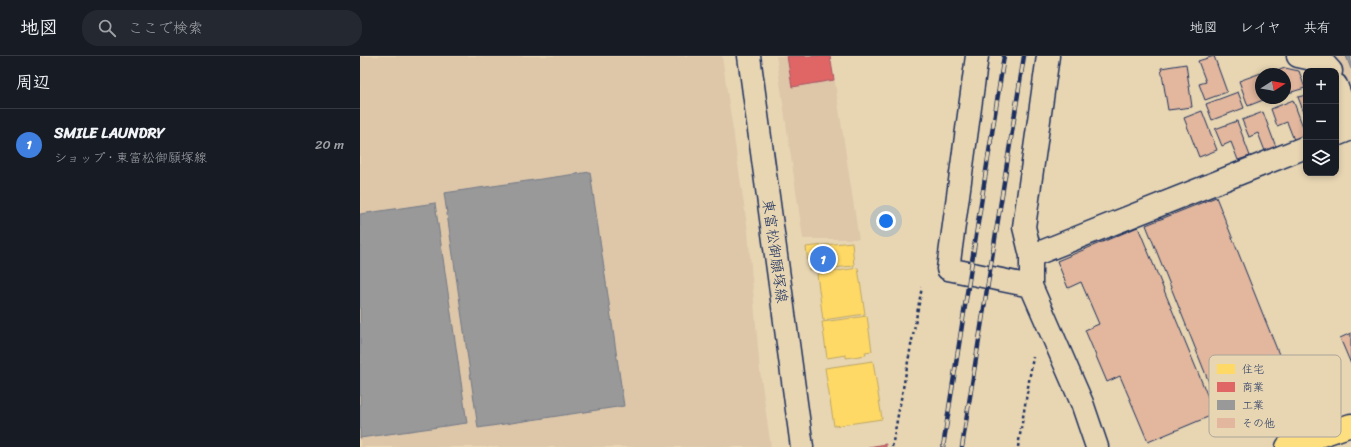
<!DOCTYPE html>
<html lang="ja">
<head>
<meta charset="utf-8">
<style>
  :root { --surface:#171b24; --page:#242831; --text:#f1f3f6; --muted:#9ea1a6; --line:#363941; --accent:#c8321e }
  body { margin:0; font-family:Sriracha,"Klee One",sans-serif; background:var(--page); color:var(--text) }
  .controls { position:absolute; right:12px; top:12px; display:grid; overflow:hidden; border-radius:8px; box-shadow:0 2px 6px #0003 }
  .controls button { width:36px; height:36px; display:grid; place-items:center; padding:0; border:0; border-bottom:1px solid var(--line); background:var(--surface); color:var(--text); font:20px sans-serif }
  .compass { position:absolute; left:895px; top:12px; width:36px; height:36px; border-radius:50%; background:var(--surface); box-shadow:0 2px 6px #0003; rotate:79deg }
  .you { position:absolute; left:526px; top:165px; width:14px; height:14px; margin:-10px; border:3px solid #fff; border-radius:50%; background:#1a73e8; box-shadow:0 0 0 6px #1a73e833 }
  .badge { display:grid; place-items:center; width:26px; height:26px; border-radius:50%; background:var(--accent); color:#fff; font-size:13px; font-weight:700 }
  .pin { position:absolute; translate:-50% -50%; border:2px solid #fff; box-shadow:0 1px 4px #0006 }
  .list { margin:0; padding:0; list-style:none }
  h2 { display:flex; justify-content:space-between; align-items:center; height:52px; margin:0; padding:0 16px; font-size:17px }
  h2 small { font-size:13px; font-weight:400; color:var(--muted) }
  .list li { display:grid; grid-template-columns:26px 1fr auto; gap:12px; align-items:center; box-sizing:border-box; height:72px; padding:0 16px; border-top:1px solid var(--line) }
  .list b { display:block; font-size:15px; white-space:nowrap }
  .list p { margin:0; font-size:13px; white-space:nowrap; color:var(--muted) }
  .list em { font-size:13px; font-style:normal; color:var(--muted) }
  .icon { flex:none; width:22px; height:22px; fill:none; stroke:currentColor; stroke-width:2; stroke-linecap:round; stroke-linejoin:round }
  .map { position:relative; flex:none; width:991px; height:391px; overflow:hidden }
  header { display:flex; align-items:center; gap:24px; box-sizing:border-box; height:56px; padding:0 20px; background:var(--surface); border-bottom:1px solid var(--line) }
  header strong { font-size:19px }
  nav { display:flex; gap:22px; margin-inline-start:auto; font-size:14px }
  .search { width:280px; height:36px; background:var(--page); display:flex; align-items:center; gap:10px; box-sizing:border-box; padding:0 14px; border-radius:16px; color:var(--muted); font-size:15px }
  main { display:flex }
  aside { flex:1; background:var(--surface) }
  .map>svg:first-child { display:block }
  .built { fill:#dec7a9 }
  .homes { fill:#ffd966; stroke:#bba664 }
  .shops { fill:#e06666; stroke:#a55664 }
  .industry { fill:#999; stroke:#737987 }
  .building { fill:#e2b79d; stroke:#1b2f5e }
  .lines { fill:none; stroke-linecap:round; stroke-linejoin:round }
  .minor-casing { stroke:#1b2f5e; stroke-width:25 }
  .secondary-casing { stroke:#1b2f5e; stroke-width:25 }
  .primary-casing { stroke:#1b2f5e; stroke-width:25 }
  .path { stroke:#1b2f5e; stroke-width:2.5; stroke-dasharray:3 3; stroke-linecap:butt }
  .minor { stroke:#e8d6b3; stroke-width:22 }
  .secondary { stroke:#e8d6b3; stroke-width:22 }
  .primary { stroke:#fedf80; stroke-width:22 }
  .rail-casing { stroke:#1b2f5e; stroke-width:4.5 }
  .rail { stroke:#e8d6b3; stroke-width:3; stroke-dasharray:9; stroke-linecap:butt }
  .labels { text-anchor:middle; stroke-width:4; stroke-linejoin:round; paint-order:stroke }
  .street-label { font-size:15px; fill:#1b2f5e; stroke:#e8d6b3 }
  .key { fill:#e8d6b3; stroke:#aaa49a; stroke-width:1 }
  .key-label { font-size:11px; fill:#1b2f5e }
</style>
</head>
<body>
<header>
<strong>地図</strong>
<div class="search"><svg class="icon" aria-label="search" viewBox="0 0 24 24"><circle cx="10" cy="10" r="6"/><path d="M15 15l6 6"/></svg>ここで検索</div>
<nav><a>地図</a><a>レイヤ</a><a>共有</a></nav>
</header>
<main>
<aside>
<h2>周辺<small></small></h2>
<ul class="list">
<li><span class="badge" style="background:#3f7fe0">1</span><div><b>SMILE LAUNDRY</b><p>ショップ · 東富松御願塚線</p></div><em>20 m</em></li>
</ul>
</aside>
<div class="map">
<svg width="991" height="391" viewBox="0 0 991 391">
  <rect width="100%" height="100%" fill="#e8d6b3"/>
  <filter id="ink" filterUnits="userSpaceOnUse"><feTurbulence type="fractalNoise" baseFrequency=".025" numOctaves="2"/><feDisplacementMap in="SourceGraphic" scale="8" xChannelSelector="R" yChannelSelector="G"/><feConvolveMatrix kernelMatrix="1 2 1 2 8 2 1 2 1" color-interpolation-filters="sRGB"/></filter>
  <g filter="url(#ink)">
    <path class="built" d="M0,0H362L388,175L400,314L411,391H0Z
      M416,0H471L499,183H443Z
      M975,0H991V39Z"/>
    <path class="homes" d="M492,186L494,210L449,214L446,191Z
      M498,212L505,258L463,264L457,218Z
      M507,260L512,295L505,296L506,299L486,302V299L467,302L462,266Z
      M513,305L522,363L474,370L465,312Z"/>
    <path class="shops" d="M427,0H470L474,24L432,31Z
      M526,388V391H508Z"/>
    <path class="industry" d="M986,0H991V13Z
      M230,116L264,350L118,372L84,137Z
      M75,147L107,367L0,382V158Z"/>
    <path class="building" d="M854,0L867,36L845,44L839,28L846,26L838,5Z
      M826,8L832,51L808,54L801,12Z
      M925,12L939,15L945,32L925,38V18H909Z
      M901,17V42H908L888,50L879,25Z
      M878,36L884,52L852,64L846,48Z
      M946,39V62L938,41Z
      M933,44L946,79L934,84L927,66L917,70L911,53Z
      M842,55L857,94L839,101L824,62Z
      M903,56L916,91L905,95L898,77L889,81L882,64Z
      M877,65L890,100L878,104L871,86L862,90L855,73Z
      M856,141L930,326L860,354L786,169Z
      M778,171L855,358L788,386L760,320L747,326L725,274L739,268L721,226L708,232L697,205Z
      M991,277V308L980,282Z"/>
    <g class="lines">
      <g class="minor-casing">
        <path id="minor" d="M617,0L588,213L671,230
          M938,0L962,5L971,15
          M976,29L991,68
          M976,79L991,73
          M671,200L664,171L688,0
          M737,391L722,347L671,230V200L946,91"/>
      </g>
      <g class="secondary-casing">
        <path id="secondary" d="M389,0L442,391"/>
      </g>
      <g class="primary-casing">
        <path id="primary" d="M927,391L991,369"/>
      </g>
      <path class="path" d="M532,391L562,231
        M658,391L673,301"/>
      <use href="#minor" class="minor"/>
      <use href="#secondary" class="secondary"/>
      <use href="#primary" class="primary"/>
      <g class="rail-casing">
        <path id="rail" d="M583,391L644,0
          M602,391L664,0"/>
      </g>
      <use href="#rail" class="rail"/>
    </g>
  </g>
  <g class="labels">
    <g class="street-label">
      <text transform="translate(415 195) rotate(82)" y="5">東富松御願塚線</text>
    </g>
  </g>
  <rect x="849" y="299" width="132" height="82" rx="6" class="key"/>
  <rect x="857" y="308" width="18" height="10" fill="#ffd966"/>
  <rect x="857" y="326" width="18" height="10" fill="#e06666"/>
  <rect x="857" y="344" width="18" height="10" fill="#999"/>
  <rect x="857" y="362" width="18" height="10" fill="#e2b79d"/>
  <g class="key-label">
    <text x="882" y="317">住宅</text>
    <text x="882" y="335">商業</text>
    <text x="882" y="353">工業</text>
    <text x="882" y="371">その他</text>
  </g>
</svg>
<div class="controls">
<button>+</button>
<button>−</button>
<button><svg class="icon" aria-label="layers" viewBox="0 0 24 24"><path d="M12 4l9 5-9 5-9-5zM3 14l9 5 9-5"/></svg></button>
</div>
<svg class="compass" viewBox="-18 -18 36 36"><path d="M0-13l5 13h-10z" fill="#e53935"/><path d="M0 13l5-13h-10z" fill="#9ea1a6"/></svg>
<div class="you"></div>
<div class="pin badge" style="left:463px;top:203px;background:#3f7fe0">1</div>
</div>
</main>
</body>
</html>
